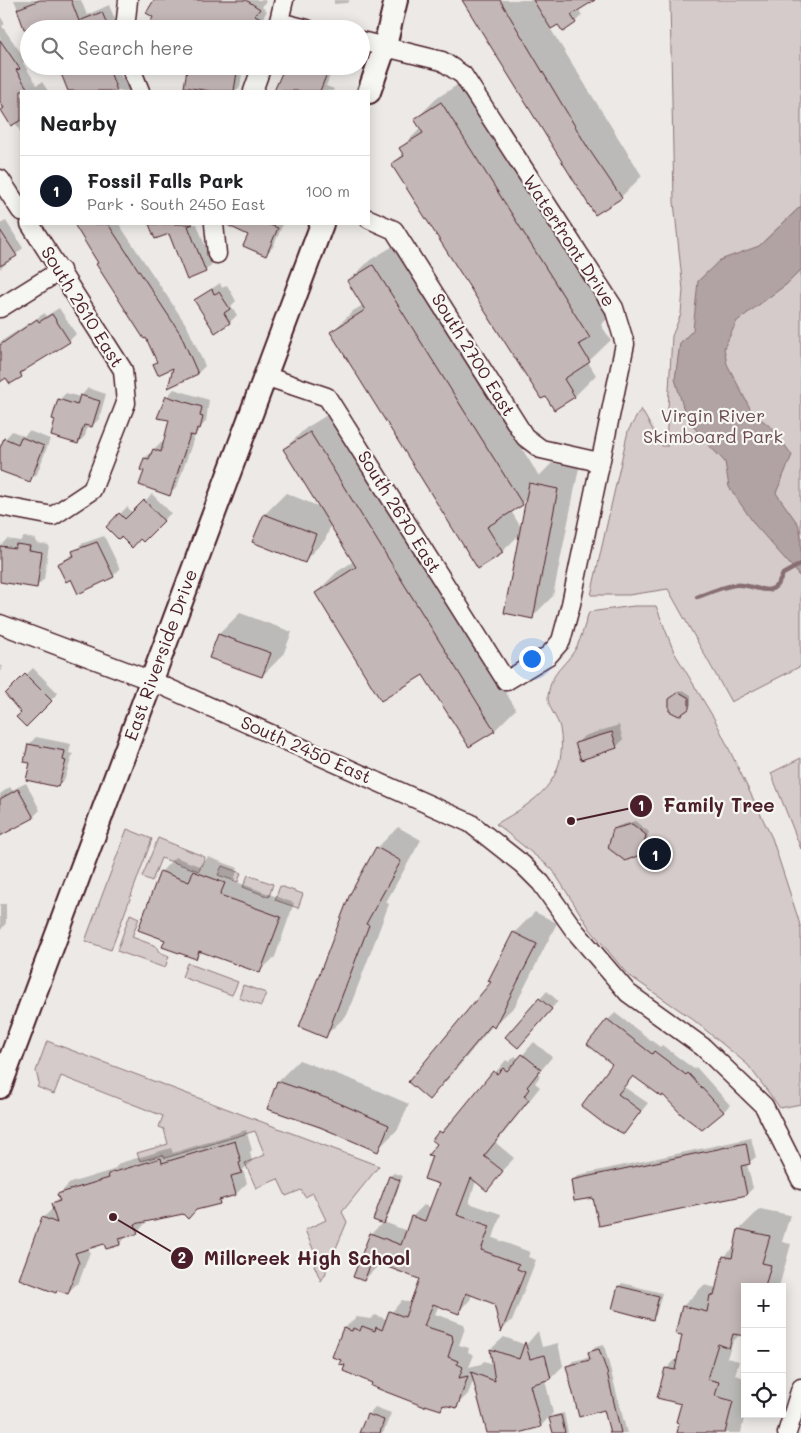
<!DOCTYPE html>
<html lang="en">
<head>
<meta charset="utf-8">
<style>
  :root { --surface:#fff; --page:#f6f6f6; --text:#202124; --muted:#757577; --line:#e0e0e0; --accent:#111827 }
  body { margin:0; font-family:Mali,sans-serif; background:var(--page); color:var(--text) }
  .controls { position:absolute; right:15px; bottom:15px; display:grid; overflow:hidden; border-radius:0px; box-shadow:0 2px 12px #0003 }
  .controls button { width:45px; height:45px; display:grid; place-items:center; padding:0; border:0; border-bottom:1px solid var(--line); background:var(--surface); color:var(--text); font:25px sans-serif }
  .you { position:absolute; left:531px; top:658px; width:18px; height:18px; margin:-12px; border:4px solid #fff; border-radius:50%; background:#1a73e8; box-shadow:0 0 0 8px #1a73e833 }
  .badge { display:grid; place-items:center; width:32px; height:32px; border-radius:50%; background:var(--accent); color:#fff; font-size:16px; font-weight:700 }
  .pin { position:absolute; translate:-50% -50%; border:2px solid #fff; box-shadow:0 1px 5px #0006 }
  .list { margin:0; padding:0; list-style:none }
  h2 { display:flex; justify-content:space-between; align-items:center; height:65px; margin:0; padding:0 20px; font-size:21px }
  h2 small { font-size:16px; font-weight:400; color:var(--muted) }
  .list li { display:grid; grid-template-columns:32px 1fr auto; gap:15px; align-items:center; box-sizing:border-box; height:70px; padding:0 20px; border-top:1px solid var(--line) }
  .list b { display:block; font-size:19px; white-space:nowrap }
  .list p { margin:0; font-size:16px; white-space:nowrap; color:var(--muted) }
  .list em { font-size:16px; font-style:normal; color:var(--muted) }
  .icon { flex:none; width:28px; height:28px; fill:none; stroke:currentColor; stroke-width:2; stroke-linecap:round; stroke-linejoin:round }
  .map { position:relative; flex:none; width:801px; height:1433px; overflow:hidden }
  .search { position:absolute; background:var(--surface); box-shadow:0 2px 12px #0003; left:20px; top:20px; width:350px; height:55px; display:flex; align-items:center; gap:12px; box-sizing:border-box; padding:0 18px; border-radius:28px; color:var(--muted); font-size:19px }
  .panel { position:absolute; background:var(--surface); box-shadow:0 2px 12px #0003; left:20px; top:90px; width:350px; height:135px; border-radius:0px }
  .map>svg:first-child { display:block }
  .green { fill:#d4cbca; stroke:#8f757a }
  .water { fill:#b1a2a3; stroke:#886e73 }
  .shadow { fill:#0003; fill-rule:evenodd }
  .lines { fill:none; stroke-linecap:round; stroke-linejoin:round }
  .stream { stroke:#886e73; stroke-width:4.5 }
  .building { fill:#c4b7b7; stroke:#4a1f2b }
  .minor-casing { stroke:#4a1f2b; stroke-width:21 }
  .major-casing { stroke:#4a1f2b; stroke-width:26 }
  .minor { stroke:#f6f6f2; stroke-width:18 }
  .major { stroke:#f6f6f2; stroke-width:22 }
  .labels { text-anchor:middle; stroke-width:4.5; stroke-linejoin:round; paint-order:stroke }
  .street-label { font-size:18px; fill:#4a1f2b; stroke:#f6f6f2 }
  .park-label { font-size:18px; fill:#6c4a53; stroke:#f6f6f2 }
  .leader { fill:none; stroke:#4a1f2b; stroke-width:2 }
  .callout-dot { fill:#4a1f2b; stroke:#f6f6f2; stroke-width:2 }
  .mark-label { font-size:15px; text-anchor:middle; font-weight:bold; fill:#fff }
  .callout-label { font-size:19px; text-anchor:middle; font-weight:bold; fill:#4a1f2b; stroke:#f6f6f2; stroke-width:4.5; stroke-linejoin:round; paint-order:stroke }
</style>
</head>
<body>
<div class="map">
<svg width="801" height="1433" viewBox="0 0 801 1433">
  <rect width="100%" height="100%" fill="#ece9e6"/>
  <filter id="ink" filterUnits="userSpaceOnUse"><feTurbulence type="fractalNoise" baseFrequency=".02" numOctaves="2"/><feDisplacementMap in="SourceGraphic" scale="10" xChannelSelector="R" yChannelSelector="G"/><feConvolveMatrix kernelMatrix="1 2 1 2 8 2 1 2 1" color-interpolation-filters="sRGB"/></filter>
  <g filter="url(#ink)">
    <path class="green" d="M670,0H801V206L759,246L760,302L787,284L801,270V562L797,574L801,577V666L731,702L668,589L629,595H591L628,431L641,409L662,446H668L666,444L672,336L681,314L683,290L674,202Z
      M634,606H656L674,652L715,720L772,838L798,918L801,929V1104L780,1108L748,1065L691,1018L627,974L590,929L552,869L496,824C536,801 569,781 560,728C558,718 547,707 548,696C551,671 565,667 576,648C582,637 585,623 589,612Z
      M801,758V849L771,773Z
      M127,829L152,839L111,950L85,941Z
      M158,838L205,857L199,871L161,858L152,881L142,877Z
      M222,866L241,873L238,882L218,875Z
      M248,875L273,884L269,897L243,887Z
      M280,886L303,894L298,908L275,900Z
      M130,914L139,918L132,937L156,946L159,952L169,956L165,968L117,951Z
      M187,963L238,982L232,995L182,977Z
      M243,985L266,993L261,1006L239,998Z
      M47,1041L379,1166L342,1212L347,1222L331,1260L326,1267V1273L321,1281L314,1265L319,1263L305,1230L326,1220L313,1193L305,1197L301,1190L286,1196L278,1179L256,1188L245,1163L265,1155L255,1131L165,1158L163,1155L140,1161L137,1153L168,1144L164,1129L159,1127L163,1116L61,1076L54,1094L37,1087L39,1083L36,1071Z"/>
    <path class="water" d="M801,206V270L787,284L737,321L724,348L727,364L752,412L772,428L792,455L776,493L798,524L801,535V577L755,525L729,487L725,462L702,438L685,414L675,379L680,343L693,330L698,281L720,260L759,246Z"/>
    <path class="shadow" d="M14,0H81L87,15L109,5L116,22L110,29H40L25,26Z
      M156,0H264L266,1L262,7L267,11L256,29H148L155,17Z
      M334,0H350L347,3L334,4Z
      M463,0H590L578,9L582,15L575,22L558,23L550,28L642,176L621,197Z
      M0,16L5,24L2,26L26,60L23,63L37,85L42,82L48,91H21V133L15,122L11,124L0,105Z
      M59,66H117L122,78L125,76L131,91H73Z
      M184,66H246L243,67L240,87L235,91H180H185L189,69Z
      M285,66H334L326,86L334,89L333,91H275Z
      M462,82L610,316L601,325L611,340L588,362L596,375L575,396L554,409L393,164L404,153L401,148L421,128L416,119L437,98Z
      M6,221L23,248L0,269V224Z
      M76,224H119L187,326L205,366L198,373L169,386L174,366L154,364L158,361L147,336Z
      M151,224H197L212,264L205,271L170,232L156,238Z
      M241,224H283L273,247L266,254L250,235L239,230Z
      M395,245L539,476L552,463L579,468L553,596L532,617L521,533L502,552L332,332L353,311L363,305L349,281L370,260ZM528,498L522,529L511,511Z
      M220,283L222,288L227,285L236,301L231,306L237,315L230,322L196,300Z
      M59,308L76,334L69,341L27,367L21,376L6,377L0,381V342L45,313L46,316Z
      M88,388L106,394L99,419L92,426L88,425L85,436L78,443L57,419L59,400L66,393L80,397Z
      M174,389L209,400L206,421L195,435L177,487L170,494L145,471V458L161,442L164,443L170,420L167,397Z
      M332,412L516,709L495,730L469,745L423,674L316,593L337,572L354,561L331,525L325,540L304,561L265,514L286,493L320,507L284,449L306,428Z
      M12,431L24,436L29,431L50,439L37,474L29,481L0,469V445Z
      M152,494L171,513L143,540L140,538L121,535L107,527L127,507L133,513Z
      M104,536L120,569L113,576L71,578L59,564L74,553L81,544Z
      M24,537L36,539V543L49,545L44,579L37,586L0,581V546L7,539L20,541Z
      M240,613L292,632L283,655L262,676L211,657L219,634Z
      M0,665L3,666L0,674Z
      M33,668L58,693L26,725L23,713L6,695Z
      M683,690L691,695V705L688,708L673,696Z
      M619,725L623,740L616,747L577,743L584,736Z
      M36,737L71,744L69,753L73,754L65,778L58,786L31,762L29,744Z
      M26,783L40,810L33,817L0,835V794L10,787L12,790Z
      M635,821L649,832L645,850L642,853L614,830L618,826Z
      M398,827L421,840L386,902L389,904L347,1015L325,1036L377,848Z
      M175,857L199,866L208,857L238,868L234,881L294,903L275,957L260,971L203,951L196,958L166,939L161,872Z
      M0,904H6V923L0,931Z
      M535,912L557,923L515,1006L494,1026L493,1025L450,1077L429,1098L493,982L514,933Z
      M547,991L558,1001L525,1040L506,1037Z
      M615,1013L660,1047L662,1045L694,1069L696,1067L730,1105L723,1112L664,1094L634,1075L624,1087L648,1103L624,1133L604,1122L614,1064L608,1020Z
      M534,1042L552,1057L538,1074L540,1076L535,1083L540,1087L496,1143L514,1158L487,1189L476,1181L469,1203L501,1214L493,1238L530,1252L528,1257L536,1260L513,1319L502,1330L495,1303L472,1295L470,1300L458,1312L439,1305L435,1314L464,1324L465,1328L459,1345L469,1348L468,1352L474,1355L469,1367L481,1364L484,1361L494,1364L491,1349L504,1337L526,1345L538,1331L542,1347L558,1343L563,1366L551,1378L545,1380L553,1413L550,1416L564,1413L568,1433H554L550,1416L541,1426L514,1433H489L474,1379L468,1394L456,1406L445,1404L441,1409L374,1383L346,1365L344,1329L356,1317L371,1319L375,1315L386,1319L402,1300L411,1303L421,1278L378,1262L376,1268L364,1280L371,1234L383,1222L374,1219L390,1176L394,1173L403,1176L387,1219L384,1222L407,1231L412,1217L424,1205L431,1208L440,1184L438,1143L434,1140L452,1120L454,1121L506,1060L509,1062L515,1056L519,1059Z
      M299,1060L353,1080L409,1104L398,1129L377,1150L268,1108L278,1081Z
      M246,1130L252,1150L250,1152L252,1161L243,1170L247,1183L236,1194L224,1197L219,1203L148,1220L137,1233L128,1235L120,1244L105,1242L88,1247L90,1252L79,1282L68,1292L58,1289L56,1291L43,1218L54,1207L53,1204L60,1197L59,1194L70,1183L113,1170L120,1163L171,1148L173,1153Z
      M751,1138L756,1157L747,1164L753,1188L747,1194L594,1197L572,1181L578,1175Z
      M760,1209L790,1215L782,1242L791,1244L779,1287H745L740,1334L733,1342L727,1358L739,1361L735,1375L745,1378V1414L741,1433H678L682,1403L666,1369L679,1356L684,1334L677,1333L683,1306L704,1285L717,1288L724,1257L736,1245L739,1230Z
      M622,1283L662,1293L656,1315L653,1318L619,1287Z
      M604,1345L627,1433H611L605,1409L568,1366L573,1361L591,1357L590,1352L595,1347Z
      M375,1407L391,1413L383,1433H361L368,1415Z"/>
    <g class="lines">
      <path class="stream" d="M697,597C708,593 722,587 734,585C755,582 772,604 783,574L801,564"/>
    </g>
    <path class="building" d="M40,0H71L79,21L102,12L109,29H24L17,9Z
      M154,0H246L260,9L255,15L261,18L254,29H147L153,17L146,13Z
      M462,0H500L588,148L622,198L595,215Z
      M533,0H595L571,15L576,23L563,32L558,25L551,29Z
      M0,40L20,69L16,70L29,91H21V120L11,126L1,110L4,108L0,102Z
      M58,66H108L117,91H68Z
      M198,66H238L234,91H211L184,87L187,70L197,71Z
      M285,66H330L320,91H274Z
      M441,102L590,338L579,344L590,362L564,379L575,397L554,410L546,397L541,399L391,164L404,156L399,148L423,133L414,119Z
      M74,224H108L180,333L198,374L168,388L173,368L158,375L153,364L157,362L146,338L144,339L96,264L98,263Z
      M149,224H193L188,226L206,272L187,280L169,234L155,239Z
      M225,224H267L278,228L266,256L243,246L248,235Z
      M0,230L17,256L0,266Z
      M373,265L523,505L487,527L503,553L478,569L330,332L365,310L347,281Z
      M212,289L214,294L219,292L230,309L224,313L230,323L215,333L194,300Z
      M52,314L70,342L20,373L22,377L10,384L6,378L0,382V345L37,319L39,322Z
      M80,395L100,401L92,427L84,425L78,444L51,436L55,420L52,419L58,399L77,405Z
      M166,396L202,407L200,416L203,417L200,429L197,428L195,436L190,435L187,444L170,496L139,485L144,471L140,470L144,458L149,459L153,449L161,452L169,420L157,418Z
      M310,432L495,731L469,747L423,675L381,701L315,593L356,567L283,449Z
      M21,437L44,446L30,482L0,471V448L4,438L18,444Z
      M529,483L558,489L533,619L504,613Z
      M144,500L164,521L143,542L140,539L132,548L121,537L118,539L106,527L119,513L125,519Z
      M264,514L316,534L305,563L252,542Z
      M97,542L114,577L78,594L71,579L66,582L57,564L74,556L72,551Z
      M16,544L30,546L29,550L42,552L37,588L0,582V546L15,548Z
      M218,634L271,653L262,677L209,658Z
      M25,674L52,701L26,727L16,717L21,713L5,694Z
      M679,692L689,698V709L679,716L669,711V699Z
      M612,732L617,748L581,760L575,743Z
      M28,744L65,751L63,760L66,761L58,787L26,780L30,763L24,762Z
      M18,789L34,818L0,836V799Z
      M632,824L646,835L642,854L625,861L608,848L613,829Z
      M376,847L401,861L366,924L369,925L326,1038L299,1027L350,894Z
      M160,871L189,882L193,871L225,883L220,895L281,917L260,973L199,951L196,959L162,947L165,940L138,930Z
      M513,932L537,944L494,1028L491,1025L429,1100L408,1082L491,982L488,981Z
      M539,998L552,1009L518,1048L505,1037Z
      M607,1019L652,1054L654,1051L686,1075L688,1073L724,1112L702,1130L682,1115L663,1095L662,1097L633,1076L618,1094L641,1111L624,1134L603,1123L581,1106L612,1064L587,1044Z
      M522,1054L541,1069L527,1087L529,1089L524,1096L529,1100L484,1156L503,1171L487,1191L471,1178L457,1215L490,1226L481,1250L519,1264L517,1269L525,1272L501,1333L494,1304L466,1293L459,1314L433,1304L424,1326L452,1335L453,1341L448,1357L458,1361L457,1364L463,1367L459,1378L468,1376L457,1408L443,1405L441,1410L425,1405V1407L371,1386L372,1383L343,1371L345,1365L339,1364L341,1360L332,1357L343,1328L352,1331L353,1328L360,1331L362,1326L375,1331L376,1327L382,1330L389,1311L405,1317L419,1279L372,1261L364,1281L353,1277L370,1233L401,1245L411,1216L425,1221L439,1184L424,1179L432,1156L428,1155L437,1144L432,1140L439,1131L442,1133L458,1114L493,1071L497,1074L503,1068L507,1071Z
      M277,1081L332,1100L389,1125L378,1152L320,1127L267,1109Z
      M235,1141L241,1162L239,1163L242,1173L231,1176L236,1195L219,1200L220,1204L196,1210L188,1219L183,1214L135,1224L138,1234L119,1239L120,1245L106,1249L104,1244L75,1253L79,1263L68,1294L57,1290L56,1293L19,1279L42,1217L57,1223L51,1204L60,1201L57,1194L109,1178L108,1174L161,1158L162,1163Z
      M746,1143L750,1164L741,1166L747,1195L599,1226L593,1198L574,1201L571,1180Z
      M389,1176L400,1180L384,1224L373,1220Z
      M738,1229L770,1236L762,1263L771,1265L765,1287H745V1336L733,1334L729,1348L718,1344L707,1379L719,1382L715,1396L733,1401L725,1433H677L679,1423L676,1422L681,1404L657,1398L665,1368L675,1370L682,1335L675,1334L682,1306L707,1312L710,1295L714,1296L723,1256L732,1258Z
      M618,1286L659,1296L653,1320L612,1309Z
      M525,1342L530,1359L545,1355L551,1379L530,1385L541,1427L518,1433H487L471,1372L495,1381L490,1349L519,1359Z
      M599,1349L607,1372L621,1433H610L604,1410L579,1417L566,1366L590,1360L588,1352Z
      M367,1414L384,1420L380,1433H359Z
      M561,1415L565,1433H553L549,1418Z"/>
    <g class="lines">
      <g class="minor-casing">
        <path id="minor" d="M279,22L307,29
          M125,29L128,0
          M277,29L284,0
          M130,66L140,91
          M253,91L262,66
          M0,179L21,211
          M369,219L394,230L525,437L541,449L599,462
          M214,224L217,254
          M0,308L61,270
          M265,376L327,397L506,681L549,655L561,641L571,604L625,344L614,308L463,75L442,61L361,41
          M0,506L53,516L92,490L126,403L123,370L30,224
          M0,624L152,681L470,823L522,864L541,883L575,931L628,993L703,1047L764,1106L801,1180
          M787,1433L801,1388"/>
      </g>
      <g class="major-casing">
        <path id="major" d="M369,92L385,46L396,0
          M0,1087L322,224"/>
      </g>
      <use href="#minor" class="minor"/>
      <use href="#major" class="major"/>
    </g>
  </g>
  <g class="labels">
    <g class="street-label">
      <text transform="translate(569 241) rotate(57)" y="6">Waterfront Drive</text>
      <text transform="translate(82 307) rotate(58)" y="6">South 2610 East</text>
      <text transform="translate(473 355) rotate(58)" y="6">South 2700 East</text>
      <text transform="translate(399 512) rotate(58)" y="6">South 2670 East</text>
      <text transform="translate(161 655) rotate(-70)" y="6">East Riverside Drive</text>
      <text transform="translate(306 750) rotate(24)" y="6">South 2450 East</text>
    </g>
    <g class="park-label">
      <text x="713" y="422">Virgin River<tspan x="713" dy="21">Skimboard Park</tspan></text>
    </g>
  </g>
  <path class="leader" d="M571 821L641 806M113 1217L182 1258"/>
  <g class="callout-dot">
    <circle cx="571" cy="821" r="5"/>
    <circle cx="113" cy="1217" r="5"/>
    <circle cx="641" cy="806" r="12"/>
    <circle cx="182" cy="1258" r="12"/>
  </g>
  <g class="mark-label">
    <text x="641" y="811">1</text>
    <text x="182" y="1263">2</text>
  </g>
  <g class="callout-label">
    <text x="719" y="812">Family Tree</text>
    <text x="307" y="1265">Millcreek High School</text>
  </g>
</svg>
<div class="controls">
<button>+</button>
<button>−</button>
<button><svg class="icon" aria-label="locate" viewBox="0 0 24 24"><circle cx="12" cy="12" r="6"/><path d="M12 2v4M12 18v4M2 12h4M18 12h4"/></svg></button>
</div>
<div class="you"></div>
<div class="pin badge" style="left:655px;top:854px">1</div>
<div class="search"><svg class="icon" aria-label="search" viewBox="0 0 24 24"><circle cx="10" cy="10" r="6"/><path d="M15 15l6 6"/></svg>Search here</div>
<section class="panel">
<h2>Nearby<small></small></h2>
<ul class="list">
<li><span class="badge">1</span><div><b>Fossil Falls Park</b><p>Park · South 2450 East</p></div><em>100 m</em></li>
</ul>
</section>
</div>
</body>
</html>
